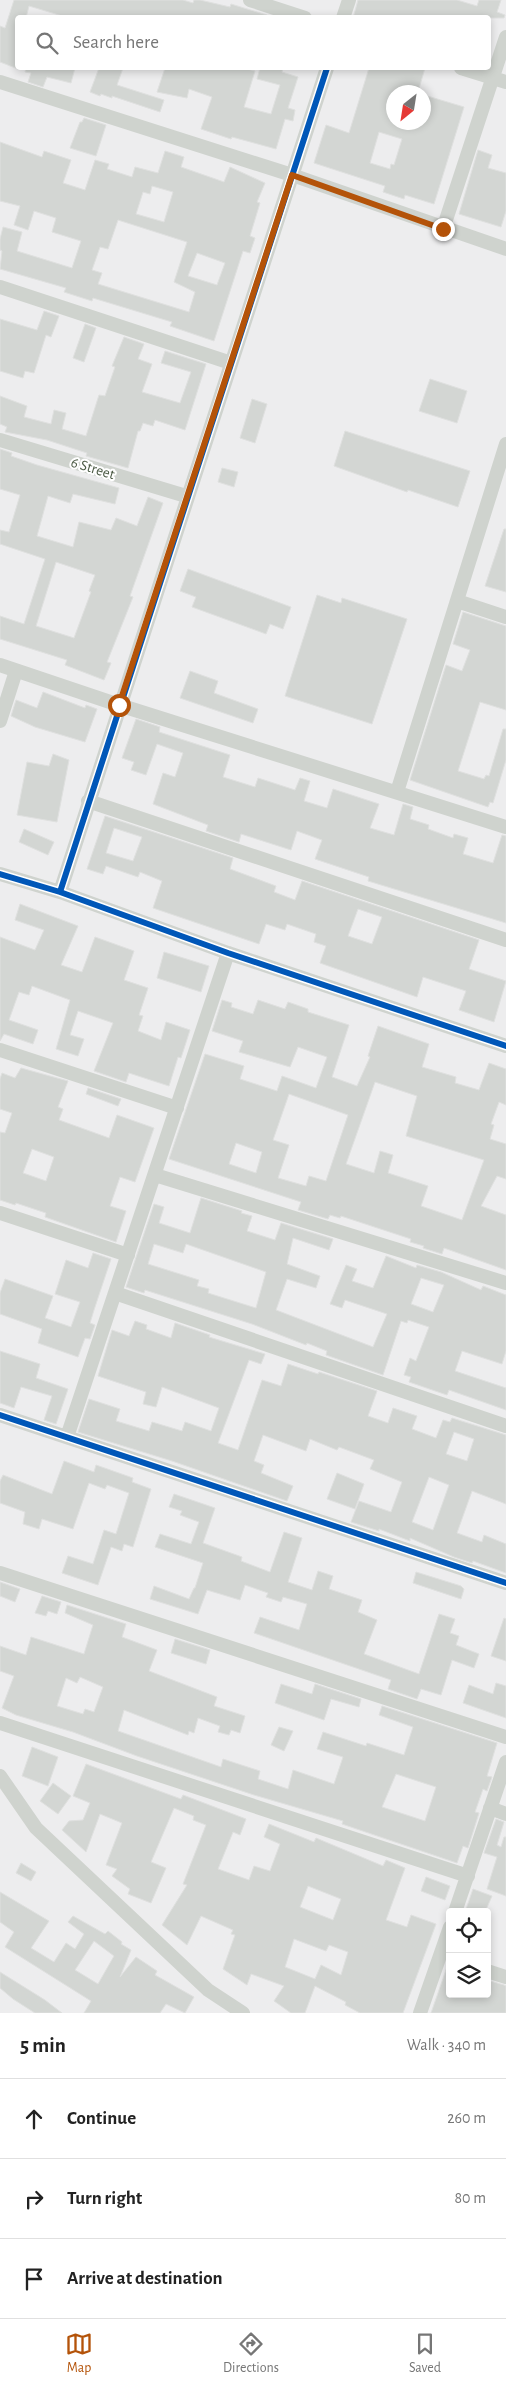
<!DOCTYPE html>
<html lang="en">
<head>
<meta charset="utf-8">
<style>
  :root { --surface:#fff; --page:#f6f6f6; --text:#222; --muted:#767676; --line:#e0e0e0; --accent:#b45309 }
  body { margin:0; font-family:"Alegreya Sans",sans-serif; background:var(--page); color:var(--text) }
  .controls { position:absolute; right:15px; bottom:15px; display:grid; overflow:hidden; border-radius:5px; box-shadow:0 2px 8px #0003 }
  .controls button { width:45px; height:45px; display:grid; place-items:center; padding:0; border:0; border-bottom:1px solid var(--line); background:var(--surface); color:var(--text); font:25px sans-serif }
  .compass { position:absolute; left:386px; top:85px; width:45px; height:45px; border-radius:50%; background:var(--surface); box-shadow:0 2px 8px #0003; rotate:210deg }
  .stop { position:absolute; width:15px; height:15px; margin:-11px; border:4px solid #b45309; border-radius:50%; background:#fff }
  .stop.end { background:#b45309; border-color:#fff; box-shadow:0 1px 5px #0008 }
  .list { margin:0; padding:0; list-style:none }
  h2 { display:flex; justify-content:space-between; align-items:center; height:65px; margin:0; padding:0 20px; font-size:21px }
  h2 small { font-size:16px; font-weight:400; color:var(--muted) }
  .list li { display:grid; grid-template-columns:32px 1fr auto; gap:15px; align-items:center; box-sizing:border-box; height:80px; padding:0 20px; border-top:1px solid var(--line) }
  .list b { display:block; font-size:19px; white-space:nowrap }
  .list em { font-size:16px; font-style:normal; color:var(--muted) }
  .icon { flex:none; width:28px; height:28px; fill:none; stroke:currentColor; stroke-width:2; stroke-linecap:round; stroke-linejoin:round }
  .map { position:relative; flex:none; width:506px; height:2013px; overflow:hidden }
  .search { position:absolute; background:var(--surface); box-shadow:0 2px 8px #0003; left:15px; right:15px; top:15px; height:55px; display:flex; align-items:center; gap:12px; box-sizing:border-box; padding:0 18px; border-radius:5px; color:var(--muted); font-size:19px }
  .sheet { height:305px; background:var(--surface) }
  nav { display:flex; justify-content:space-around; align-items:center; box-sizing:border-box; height:70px; border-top:1px solid var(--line); background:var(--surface); font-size:14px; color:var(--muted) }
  nav a { display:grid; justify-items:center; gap:2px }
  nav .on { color:var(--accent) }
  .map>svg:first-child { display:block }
  .building { fill:#d3d6d3; stroke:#dfe0df; fill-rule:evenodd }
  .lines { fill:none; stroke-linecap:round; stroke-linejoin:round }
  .minor { stroke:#cfd3ce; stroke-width:14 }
  .cycleway-casing { stroke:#fff; stroke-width:9 }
  .cycleway { stroke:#0057b8; stroke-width:6 }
  .route { stroke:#b45309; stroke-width:6 }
  .labels { text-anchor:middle; stroke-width:4; stroke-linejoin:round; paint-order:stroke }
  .street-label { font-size:15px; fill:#4b5a44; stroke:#fff }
</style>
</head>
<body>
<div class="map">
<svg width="506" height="2013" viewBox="0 0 506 2013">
  <rect width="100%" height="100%" fill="#ededee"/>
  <path class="building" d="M14,0H183L193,3L194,0H200L230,7L231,4L267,15V18H69L29,6L26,18H18V69L0,62V26L5,28Z
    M358,0H457L477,6L479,0H501L497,12L505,15L504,18H353Z
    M26,68H75L71,83L47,77L43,87L28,82L31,73L25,72Z
    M99,68H123L117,85L164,100L160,112L112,96V98L101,94L100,96L90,92Z
    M165,68H243L255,71L244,107L271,114L280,85L257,79L260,68H283L282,72L298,77L288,108L295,110L293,121L285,119L276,149L232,137L231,139L201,129L212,97L189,89L187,98L157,92Z
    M369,68H425L418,92H394V122H424V95L464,107L434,204L405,195L404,199L383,192L385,186L314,163L326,125L349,133ZM379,132L402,139L394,165L391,164L390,169L370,163Z
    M84,118L106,125L96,156L70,148L80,122H82Z
    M0,142L42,157L44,151L71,160L63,183L85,190L95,160L109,164L107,169L132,177L135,167L158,173L165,151L184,157L181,167L224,182L230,167L265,183L257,202L260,203L250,236L255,238L250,253L243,251L214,341L170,326L172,322L93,298L92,301L64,292L66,288L0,269L2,251L0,250V239L3,227L22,232L17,251L72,268L81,241L52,232L56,218L34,211L28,230L14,225L20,206L0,201ZM152,186L173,192L164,222L136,214L143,192L150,194ZM118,220L187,242L174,282L195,292L189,312L98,284L102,273L92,270L100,247L108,249ZM197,253L225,263L217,285L188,276Z
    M478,150L492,155L488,168L506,173V211L501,227L459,214Z
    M44,311L59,316L51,337L46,335L34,373L25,371L23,378L0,371V319L37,330Z
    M85,324L96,328L84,362L73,358Z
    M124,337L144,344L138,359L152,364L142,392L180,403L191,372L161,363L165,351L206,364L185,430L155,420L153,426L143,423L140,431H138L128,468L86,456L87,453L47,440L5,432L7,427L0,424V396L27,406L24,417L51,424L54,410L66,413L62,429L86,436L99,395L105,396L115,367L112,366Z
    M430,379L467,391L457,423L419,411Z
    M252,399L267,404L255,443L240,438Z
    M345,431L470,471L458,507L408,490L407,492L334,466Z
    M0,449L12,453L11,456L37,465L119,488L115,504L73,494L70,503L48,496L37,536L73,547L79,522L111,530L116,518L137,526L148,497L163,503L130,596L133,597L107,662L111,663L104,680L65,665L67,660L0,639V616L24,624L45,559L0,544V530L9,532L20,495L0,489ZM56,562L95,575L89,591L91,592L74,638L36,626Z
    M222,468L238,472L234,487L218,482Z
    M504,529H506V592L485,586Z
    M188,569L291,607L283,629L270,624L266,634L192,607L196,597L180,591Z
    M317,595L341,603L342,598L407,619L372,724L285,696Z
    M463,612L506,626V710L480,702L458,771L484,779L486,775L489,776L503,729H506V760L493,803L490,802L488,807L410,780L446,665L462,671L470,650L453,644Z
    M190,671L218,681L214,693L258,709L253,723L180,698Z
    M43,692L85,708L86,705L97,709L85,742L35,727L11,716L16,700L37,708Z
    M136,719L160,727L159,732L230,755L223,777L255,787L258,778L295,790L300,778L310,781L304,801L327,808L333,789L379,804L370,828L394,835L403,804L413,807L410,819L429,825L428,829L453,838L454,834L468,838L463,854L493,863L502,835L506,836V923L368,881L369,877L315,859L322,840L297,831L291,850L241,834L239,842L206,831L208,825L153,804L163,773L175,777L183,753L157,744L146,775L131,770L134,762L122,758Z
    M53,754L69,760L57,822L17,815L27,762L49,766Z
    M105,816L233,858L230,869L276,886L274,892L295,900L302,881L479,940L469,969L506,981L494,1022L459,1010L466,991L423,977L417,997L320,963L326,946L314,942L316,934L287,924L285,930L266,924L259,944L153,908L162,881L140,872L138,877L106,866L103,874L87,869ZM114,828L142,837L133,861L106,853ZM358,909L382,917L372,944L348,936Z
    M24,829L54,842L48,855L19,842Z
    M20,904L78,926L61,965L82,972L95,937L134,951L124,980L148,988L139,1015L143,1016L138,1031L161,1040L166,1022L190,1030L181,1058L178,1057L169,1086L129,1073L126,1082L94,1071L113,1023L78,1011L70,1035L84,1039L78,1056L56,1049L70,1000L32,986L29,995L19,992L9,1020L38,1030L33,1044L4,1034L0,1041V937L35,950L44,930L15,920Z
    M164,952L209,966L201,992L157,978Z
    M222,1000L232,1003L231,1007L253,1014L258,1000L285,1009L288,1002L308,1009V1012L349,1025L332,1077L357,1086L370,1057L368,1056L378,1026L429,1044L422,1067L456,1077L455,1083L479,1090L489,1063L506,1069V1105L499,1102L491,1124L494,1125L490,1139L506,1144V1179L497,1176L481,1206L506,1215V1270L444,1248L442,1254L423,1248L424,1246L410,1242L411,1239L341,1216L340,1218L330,1215L328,1219L298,1210L301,1202L169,1159L205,1054L244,1066L240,1079L277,1091L282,1076L316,1088L327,1057L298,1047L290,1067L239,1052L243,1041L212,1031ZM375,1082L417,1096L406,1136L484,1160L462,1220L421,1206L428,1186L388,1173L393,1155L380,1151L374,1173L346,1164ZM289,1094L348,1115L326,1181L309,1176L306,1186L278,1178L289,1145L273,1140ZM236,1143L262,1152L256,1173L229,1164Z
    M21,1068L68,1081L58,1107L63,1109L59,1120L109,1138L117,1115L154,1128L135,1182L120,1177L110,1206L126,1211L116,1242L45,1217L46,1213L16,1203L15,1205L0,1200V1132L5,1133L12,1113L0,1109V1079L2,1073L15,1078ZM32,1149L54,1157L46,1181L23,1173Z
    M88,1088L121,1099L118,1106L86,1094Z
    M201,1198L242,1211L241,1213L252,1216L247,1231L275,1240L281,1223L333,1239L329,1250L293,1238L287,1264L320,1276L316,1288L287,1279L276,1310L373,1347L387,1314L345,1300L342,1308L330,1304L346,1265L357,1269L352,1281L373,1288L386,1256L416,1268L417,1265L441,1272L481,1290L483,1286L506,1295V1351L502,1364L462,1351L455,1371L506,1388V1410L449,1390L447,1395L409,1382L411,1377L404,1375L410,1358L416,1361L429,1327L408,1320L407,1323L401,1321L383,1375L326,1355L327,1351L307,1343L306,1345L252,1324L145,1290L144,1293L126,1287L154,1204L164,1207L159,1223L190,1233ZM154,1244L183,1253L186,1244L266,1272L256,1308L208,1293L209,1289L197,1286L199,1280L148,1264ZM421,1278L444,1285L433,1312L411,1304Z
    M93,1253L111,1259L94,1310L90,1323L95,1325L90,1339L85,1338L78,1357L38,1343L42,1329L0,1314V1293L5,1279L53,1296L45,1318L71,1327L80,1302L55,1294L66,1260L88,1268Z
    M135,1321L147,1325L146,1329L171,1338L175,1323L210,1335L209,1337L265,1354L261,1364L249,1360L218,1443L238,1450L262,1380L281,1386L288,1364L318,1374L319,1372L377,1391L368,1416L388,1423L393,1408L417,1416L412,1429L436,1438L443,1420L450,1422L452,1418L506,1435V1504L472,1491L457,1533L482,1542L484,1535L506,1544V1573L473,1561L472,1563L454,1557L410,1538V1541L379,1529V1531L351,1522L359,1501L391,1512L402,1482L370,1469L374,1460L339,1447L337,1450L310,1439L306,1451L263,1435L254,1461L264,1465L261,1473L293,1486L287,1501L172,1461L78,1432L89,1399L120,1409L116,1421L149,1431L152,1422L182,1431L185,1422L211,1431L219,1408L162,1387L156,1407L143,1404L146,1392L98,1376L112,1330L129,1336ZM454,1432L474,1439L467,1461L446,1454ZM429,1477L449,1485L433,1530L412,1522Z
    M0,1351L40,1364L36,1378L68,1389L56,1424L44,1420L52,1396L21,1387L14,1408L0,1403Z
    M64,1461L94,1472L96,1465L133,1478L132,1482L151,1489L133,1547L124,1544L122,1551L111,1547L98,1585L62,1573L68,1556L93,1564L104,1530L116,1534L129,1493L107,1485L105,1489L89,1483L73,1529L42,1519L39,1529L23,1524L25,1512L0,1503V1481L3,1475L52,1494Z
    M337,1473L364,1484L355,1509L327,1499Z
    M174,1494L215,1508L203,1543L242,1557L241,1561L270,1572L284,1532L302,1538L288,1582L312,1590L318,1571L333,1576L329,1589L362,1600L358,1612L377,1620L364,1654L419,1674L439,1614L455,1619L450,1633L459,1636L456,1645L479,1654L474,1668L452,1660L441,1695L421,1689L417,1699L388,1689L391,1680L254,1633L260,1617L299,1630L307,1604L283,1597L281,1602L266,1597L268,1593L245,1585L240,1600L207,1590L198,1614L150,1599L154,1586L189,1599L194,1588H195L203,1563L155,1547L160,1534L191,1544L199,1522L180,1515L182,1511L169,1507Z
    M416,1572L461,1586L464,1589L461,1599L413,1583Z
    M0,1582L20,1589L15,1602L0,1596Z
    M42,1596L61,1602L57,1614L48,1611L46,1616L35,1613Z
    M67,1605L126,1624L122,1637L157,1650L149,1671L217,1697L214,1706L245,1716L240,1733L231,1730L229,1735L218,1732L220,1726L198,1718L194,1733L189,1731L188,1735L124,1710L118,1731L221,1767L223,1759L260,1771L258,1779L288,1789L293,1770L334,1784L343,1757L317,1749L323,1732L366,1746L367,1743L404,1755L413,1727L379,1715L382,1706L497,1743L487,1776L492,1777L487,1791L483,1789L475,1812L479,1813L468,1848L463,1846L457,1863L342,1824L343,1821L254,1795L137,1756L73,1732L16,1715L2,1708L14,1676L0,1671V1646L26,1655L31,1637L84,1654L93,1625L65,1613ZM80,1677L103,1687L94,1712L85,1709L83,1714L57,1706L66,1678L77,1683ZM396,1774L436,1787L425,1821L382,1807Z
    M504,1618L506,1619V1661L491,1656Z
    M175,1639L210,1650L206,1664L171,1653Z
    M496,1683L506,1686V1718L463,1703L469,1685L493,1694Z
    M281,1684L312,1694L315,1684L361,1699L359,1707L331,1699L324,1720L275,1703Z
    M279,1727L293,1731L284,1751L271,1745Z
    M32,1747L58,1757L48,1786L22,1776Z
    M86,1764L181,1799L183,1795L246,1819L240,1835L233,1832L218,1869L249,1880L254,1866L270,1871L280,1844L264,1837L269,1824L314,1842L316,1838L383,1866L386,1860L405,1868L386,1920L407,1927L411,1915L436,1924L403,2013H360L345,2005L346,2002L315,1986L305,2013H291L274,2001L284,1986L251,1974L247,1985L223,1969L235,1935L231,1934L233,1930L201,1916L187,1945L162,1925L187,1885L183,1884L206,1825L193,1820L194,1816L174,1808L151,1862L166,1868L151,1903L128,1894L130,1889L112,1876L117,1869L106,1865L122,1823L100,1814L86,1852L62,1830L69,1821L83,1820L90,1803L73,1796ZM308,1886L341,1899L333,1920L300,1907ZM294,1939L326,1951L329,1945L348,1952L341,1975L321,1965L315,1979L285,1967Z
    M53,1783L71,1796L58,1814L40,1801Z
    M496,1819L504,1822L497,1845L501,1847L504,1837H506V1896L487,1889L497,1857L484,1853Z
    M21,1863L36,1872L31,1881L16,1873Z
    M426,1877L450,1886L445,1900L421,1891Z
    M473,1889L492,1896L485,1912H465Z
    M0,1892L49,1921L31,1948L54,1962L66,1943L75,1949L84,1934L68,1922L73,1916L105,1934L108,1931L122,1942L121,1944L131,1950L120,1977L136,1957L157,1971L155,1975L194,1997L185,2013L166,2004L160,2013H84L91,2001L5,1947L14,1932L0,1922ZM94,1941L114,1956L98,1984L75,1970Z
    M448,1964L450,1994H487V1980L504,1985L506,1986V2013H431Z
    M0,1972L45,2000L62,2013H35L13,1999L0,1988Z"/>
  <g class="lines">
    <path class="minor" d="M250,0L305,18
      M343,18L349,0
      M461,68L506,82
      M0,82L292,175L506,249
      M443,229L506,37
      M0,287L231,363
      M0,440L186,496
      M457,601L506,617
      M0,665L119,705L506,827
      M0,721L16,671
      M397,792L506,444
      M88,801L506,940
      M0,874L60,892L228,953L506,1046
      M60,892L327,68
      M0,1050L177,1108
      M155,1175L506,1283
      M0,1213L128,1255
      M115,1293L506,1426
      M0,1415L506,1583
      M67,1437L228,953
      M0,1573L506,1737
      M0,1723L468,1876
      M0,1776L36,1828L208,1990L243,2013
      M490,1808L506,1814
      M455,1912L506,1762
      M487,1971L506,1977
      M420,2013L450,1927"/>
    <g class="cycleway-casing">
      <path id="cycleway" d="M0,874L60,892L228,953L506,1046
        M60,892L327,68
        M0,1415L506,1583"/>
    </g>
    <use href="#cycleway" class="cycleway"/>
  </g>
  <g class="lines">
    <path class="route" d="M119,705L292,175L443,229"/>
  </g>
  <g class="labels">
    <g class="street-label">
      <text transform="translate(93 468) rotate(17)" y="5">6 Street</text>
    </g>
  </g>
</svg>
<div class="controls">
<button><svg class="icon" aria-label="locate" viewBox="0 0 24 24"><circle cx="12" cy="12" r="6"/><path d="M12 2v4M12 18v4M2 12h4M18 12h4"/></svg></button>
<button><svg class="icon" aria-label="layers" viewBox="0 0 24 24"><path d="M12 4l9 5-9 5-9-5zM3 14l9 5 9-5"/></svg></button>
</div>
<svg class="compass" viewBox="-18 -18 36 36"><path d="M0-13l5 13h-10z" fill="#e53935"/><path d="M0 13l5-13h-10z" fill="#767676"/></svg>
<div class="stop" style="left:119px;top:705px"></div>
<div class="stop end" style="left:443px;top:229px"></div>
<div class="search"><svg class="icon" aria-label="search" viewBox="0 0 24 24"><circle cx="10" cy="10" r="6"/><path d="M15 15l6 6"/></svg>Search here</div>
</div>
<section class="sheet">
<h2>5 min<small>Walk · 340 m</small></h2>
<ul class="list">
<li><svg class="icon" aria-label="ahead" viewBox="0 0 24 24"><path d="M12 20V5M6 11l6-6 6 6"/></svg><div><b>Continue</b></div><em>260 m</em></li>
<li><svg class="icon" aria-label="right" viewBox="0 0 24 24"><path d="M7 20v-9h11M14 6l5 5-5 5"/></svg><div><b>Turn right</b></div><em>80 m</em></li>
<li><svg class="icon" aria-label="arrive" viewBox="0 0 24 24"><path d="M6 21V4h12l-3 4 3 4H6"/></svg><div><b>Arrive at destination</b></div></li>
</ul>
</section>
<nav>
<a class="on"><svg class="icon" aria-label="map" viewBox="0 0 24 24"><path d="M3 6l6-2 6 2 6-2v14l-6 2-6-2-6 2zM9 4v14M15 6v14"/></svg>Map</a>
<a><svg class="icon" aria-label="directions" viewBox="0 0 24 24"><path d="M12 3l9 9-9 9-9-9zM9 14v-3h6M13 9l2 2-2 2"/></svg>Directions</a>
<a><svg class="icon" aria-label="saved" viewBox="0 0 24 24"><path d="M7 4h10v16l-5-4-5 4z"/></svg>Saved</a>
</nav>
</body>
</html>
